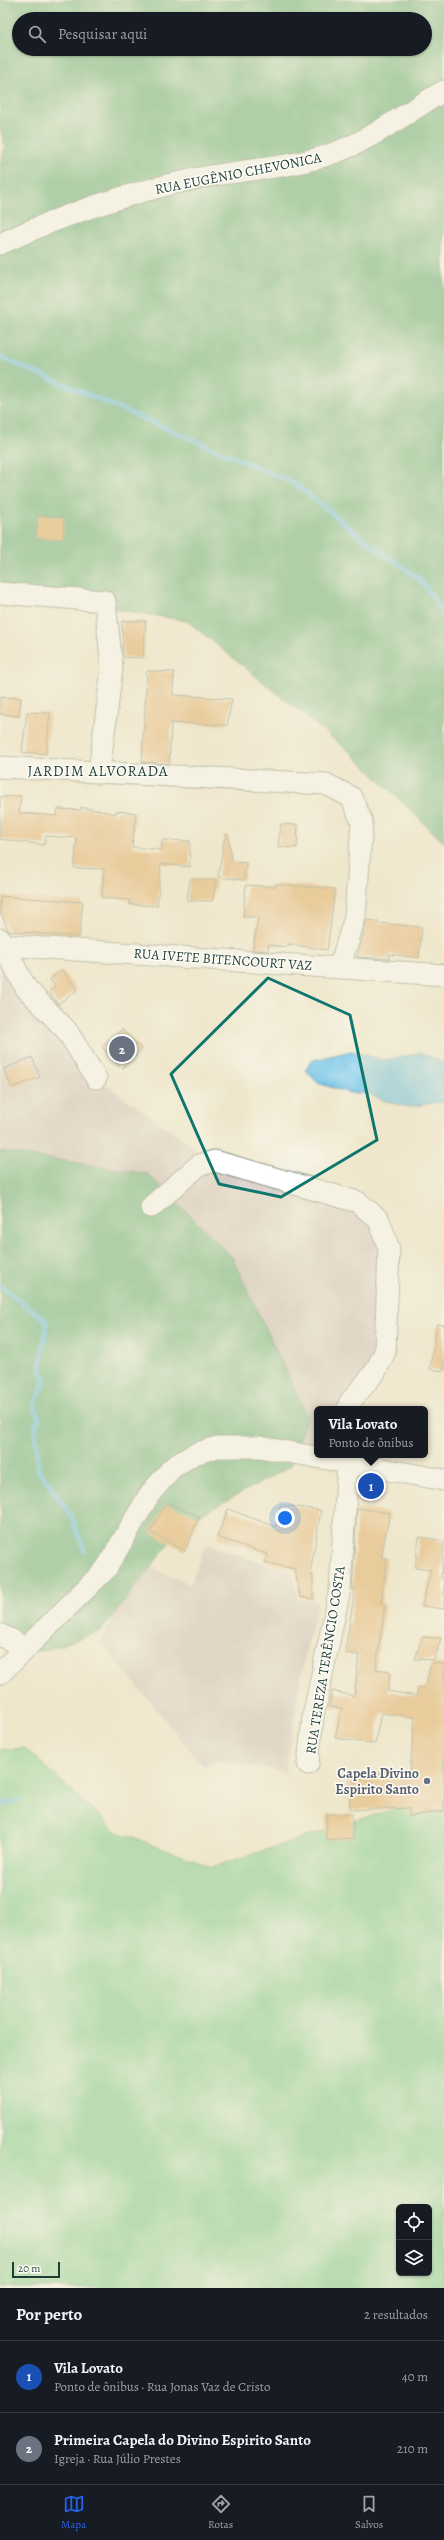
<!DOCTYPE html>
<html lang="pt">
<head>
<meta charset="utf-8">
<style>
  :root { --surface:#171b24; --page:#242831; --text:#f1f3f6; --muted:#9ea1a6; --line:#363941; --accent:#2563eb }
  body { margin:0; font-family:Alegreya,serif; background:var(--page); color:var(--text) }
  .controls { position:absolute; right:12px; bottom:12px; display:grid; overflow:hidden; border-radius:6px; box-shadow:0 1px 3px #0004 }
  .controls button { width:36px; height:36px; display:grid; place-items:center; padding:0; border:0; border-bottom:1px solid var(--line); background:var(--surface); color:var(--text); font:20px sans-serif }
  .scale { position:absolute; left:12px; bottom:10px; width:48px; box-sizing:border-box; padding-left:4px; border:2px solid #1f3d34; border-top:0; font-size:11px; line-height:14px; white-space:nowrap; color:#1f3d34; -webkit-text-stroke:3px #fdfcf7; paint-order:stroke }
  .you { position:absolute; left:285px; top:1518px; width:14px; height:14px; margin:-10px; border:3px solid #fff; border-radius:50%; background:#1a73e8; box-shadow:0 0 0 6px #1a73e833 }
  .badge { display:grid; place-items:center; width:26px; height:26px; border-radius:50%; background:var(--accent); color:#fff; font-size:13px; font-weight:700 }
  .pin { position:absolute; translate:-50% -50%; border:2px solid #fff; box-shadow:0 1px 4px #0006 }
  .popup { position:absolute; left:314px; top:1406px; width:114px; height:52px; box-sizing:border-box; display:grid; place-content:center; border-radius:6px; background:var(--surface); filter:drop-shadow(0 1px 3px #0005); font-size:13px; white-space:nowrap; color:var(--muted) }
  .popup b { font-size:15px; color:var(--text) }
  .popup::after { content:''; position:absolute; left:50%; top:100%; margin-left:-8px; border:8px solid transparent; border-top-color:var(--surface) }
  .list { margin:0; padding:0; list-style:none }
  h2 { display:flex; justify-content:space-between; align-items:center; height:52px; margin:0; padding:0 16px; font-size:17px }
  h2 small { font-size:13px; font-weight:400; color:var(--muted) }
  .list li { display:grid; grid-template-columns:26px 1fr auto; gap:12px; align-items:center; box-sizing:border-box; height:72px; padding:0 16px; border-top:1px solid var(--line) }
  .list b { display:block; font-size:15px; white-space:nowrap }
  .list p { margin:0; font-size:13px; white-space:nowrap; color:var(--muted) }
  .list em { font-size:13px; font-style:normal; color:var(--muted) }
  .icon { flex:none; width:22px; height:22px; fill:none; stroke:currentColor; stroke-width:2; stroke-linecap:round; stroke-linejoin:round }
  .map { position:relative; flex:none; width:444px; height:2288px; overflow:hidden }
  .search { position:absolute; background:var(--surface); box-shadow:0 1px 3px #0004; left:12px; right:12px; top:12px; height:44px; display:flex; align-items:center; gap:10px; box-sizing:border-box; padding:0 14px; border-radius:22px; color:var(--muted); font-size:15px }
  .sheet { height:196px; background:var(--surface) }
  nav { display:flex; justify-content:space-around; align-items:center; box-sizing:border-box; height:56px; border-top:1px solid var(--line); background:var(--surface); font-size:11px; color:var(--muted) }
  nav a { display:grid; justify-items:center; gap:2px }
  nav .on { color:var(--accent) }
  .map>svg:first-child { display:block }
  .industrial { fill:#cfc0bb }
  .green { fill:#7ccf92; stroke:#4e8663; fill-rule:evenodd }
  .forest { fill:#65b27c; stroke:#427858; fill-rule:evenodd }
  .water { fill:#67c0e4; stroke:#437e8c }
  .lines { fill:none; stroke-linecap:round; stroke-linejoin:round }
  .stream { stroke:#67c0e4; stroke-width:5 }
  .building { fill:#e3ab64 }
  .minor-casing { stroke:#879280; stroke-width:23 }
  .major-casing { stroke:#879280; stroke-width:24 }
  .minor { stroke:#fff; stroke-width:21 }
  .major { stroke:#fff; stroke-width:22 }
  .marked { fill:none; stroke:#0f766e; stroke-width:3; stroke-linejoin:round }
  .worship-dot { fill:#6b7280; stroke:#fdfcf7; stroke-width:1.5 }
  .labels { text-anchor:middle; stroke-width:3; stroke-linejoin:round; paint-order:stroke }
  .street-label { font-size:14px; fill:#1f3d34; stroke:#fdfcf7 }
  .worship-label { font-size:14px; font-weight:bold; fill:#5b616d; stroke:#fdfcf7; text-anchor:end }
  .neighbourhood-label { font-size:15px; letter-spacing:1px; fill:#1f3d34; stroke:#fdfcf7 }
</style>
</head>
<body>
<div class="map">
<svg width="444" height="2288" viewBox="0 0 444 2288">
  <rect width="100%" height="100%" fill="#fdfcf7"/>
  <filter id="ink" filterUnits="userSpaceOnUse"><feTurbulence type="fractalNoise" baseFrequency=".025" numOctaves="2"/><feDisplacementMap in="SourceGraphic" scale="8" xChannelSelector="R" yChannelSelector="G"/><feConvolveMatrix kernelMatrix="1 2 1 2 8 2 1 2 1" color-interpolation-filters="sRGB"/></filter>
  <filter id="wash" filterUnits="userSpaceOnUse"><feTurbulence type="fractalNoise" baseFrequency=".012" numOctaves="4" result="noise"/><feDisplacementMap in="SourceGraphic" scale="16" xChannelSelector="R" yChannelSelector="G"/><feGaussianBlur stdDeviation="0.9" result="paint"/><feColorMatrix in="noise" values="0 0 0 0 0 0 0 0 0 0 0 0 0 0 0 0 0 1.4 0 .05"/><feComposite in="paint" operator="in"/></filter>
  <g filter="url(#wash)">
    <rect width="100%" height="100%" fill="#efe7cc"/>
    <path class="industrial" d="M0,943L96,1078L215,1161L379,1220L385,1352L348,1409H317V1455L194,1454L0,1271Z
      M206,1544L292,1573L298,1599L318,1601L305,1655L285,1772L217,1760L204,1767L101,1642L140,1563L190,1584Z"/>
    <path class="green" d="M25,1748L115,1831L212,1867L396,1808L444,1800V2288H0V1750ZM399,2207H429V2273H399Z"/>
    <path class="forest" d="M0,0H444V843L351,753L187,621L0,590V164L5,146L0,128ZM19,19H425V49H19Z
      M0,1151L148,1174L232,1257L307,1416L291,1466L185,1523L101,1631L41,1652L0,1632Z"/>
    <path class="water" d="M351,1051L384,1060L421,1053L444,1063V1103L439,1102L408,1107L385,1101L368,1093H349L318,1083L306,1070L311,1061Z"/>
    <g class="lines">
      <path class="stream" d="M0,357L296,484L367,542L420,579L444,614
        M0,1286L47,1321L40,1368L45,1380L34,1406L39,1418L35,1427L38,1469L70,1514L85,1551
        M0,1802L6,1805L19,1800"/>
    </g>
    <g id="blocks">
      <path class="building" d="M38,515L64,517L63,540L35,538Z
        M122,621H146L143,658L123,657Z
        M147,671L174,672L173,695L232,699L227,725L171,723L169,764L142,762Z
        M0,697L21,698L19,716L0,714Z
        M27,712L50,713L46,754L22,752Z
        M21,796L19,813L57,816L58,809L81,810V807L116,814V811L136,813L132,847L162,850V840L190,841V867L161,864L157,906L129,904L130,900L102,898L104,869L74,868L77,838L46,836L44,845L0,839V797Z
        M281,824L298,825L297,848L278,847Z
        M225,835H228L232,862L246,863L244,880L218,877Z
        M190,879L216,880L212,901H187Z
        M276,884L335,889L327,950L288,944V947L268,945V951L253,950L258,917H243L246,885L275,887Z
        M0,896L83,902L79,937L9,931L0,912Z
        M367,920L378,921L377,923L422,927L419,958L389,954V959L357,957Z
        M62,970L77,990L58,1004L49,992L55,987L50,979Z
        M122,1029L142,1050L122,1069L102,1047Z
        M32,1057L40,1077L12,1088L4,1069Z
        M437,1324L444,1325V1371L430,1369Z
        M166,1503L199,1516L185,1551L150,1532Z
        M280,1505L321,1510L310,1574L313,1575V1599L300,1597L295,1569L265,1562L267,1554L217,1537L228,1509L276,1527Z
        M357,1508L390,1513L381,1557L387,1558L381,1603L385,1604L376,1669L390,1671L388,1691L417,1696L418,1687L425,1688L431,1663L444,1664V1811L409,1816V1808L350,1810L349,1775L410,1771L415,1717L381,1713L375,1744L335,1738L342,1708L329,1707L332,1691L354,1696L359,1655L345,1653L355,1589H352Z
        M419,1537L444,1541L441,1578H444V1609L422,1606L431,1570L415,1568Z
        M422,1637L441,1638L434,1660L415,1659Z
        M327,1814H352L353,1838L326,1840Z"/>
    </g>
  </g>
  <g filter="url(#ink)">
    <use href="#blocks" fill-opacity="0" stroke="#879280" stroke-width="1"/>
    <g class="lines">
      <g class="minor-casing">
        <path id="minor" d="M0,244C62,215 128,193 194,179C242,169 291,169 337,152C376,137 408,111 444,91
          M0,593L105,601L112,668L99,773
          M0,767L326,784L351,797L362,822L355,917L340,966
          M0,939L26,988L67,1031L96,1078
          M2,945L444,975
          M151,1207L199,1165L215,1161L358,1202L379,1220L389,1249L385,1352L375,1372L350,1402L348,1409
          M24,1650L106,1569L149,1495L172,1468L194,1454L217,1447H260L444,1480
          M308,1764L313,1717L340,1589L348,1462L347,1455"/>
      </g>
      <g class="major-casing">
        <path id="major" d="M0,1635L13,1641L24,1650L0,1673"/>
      </g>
      <use href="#minor" class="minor"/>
      <use href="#major" class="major"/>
    </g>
  </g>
  <path d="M0 0H444V2288H0ZM268,978L350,1015L377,1140L281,1197L219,1184L171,1074Z" fill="#efe7cc" fill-opacity=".55" fill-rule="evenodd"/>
  <path class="marked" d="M268,978L350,1015L377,1140L281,1197L219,1184L171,1074Z"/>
  <circle class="worship-dot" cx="427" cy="1781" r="4"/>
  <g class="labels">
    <g class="street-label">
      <text transform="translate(238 173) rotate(-11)" y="5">RUA EUGÊNIO CHEVONICA</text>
      <text transform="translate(223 959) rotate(4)" y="5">RUA IVETE BITENCOURT VAZ</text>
      <text transform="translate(325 1660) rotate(-81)" y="5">RUA TEREZA TERÊNCIO COSTA</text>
    </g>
    <g class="worship-label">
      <text x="419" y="1778">Capela Divino<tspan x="419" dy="16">Espirito Santo</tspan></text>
    </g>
    <g class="neighbourhood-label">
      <text x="98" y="776">JARDIM ALVORADA</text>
    </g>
  </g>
</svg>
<div class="controls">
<button><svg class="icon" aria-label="locate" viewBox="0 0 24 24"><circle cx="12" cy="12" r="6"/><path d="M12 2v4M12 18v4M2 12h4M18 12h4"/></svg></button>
<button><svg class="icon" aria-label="layers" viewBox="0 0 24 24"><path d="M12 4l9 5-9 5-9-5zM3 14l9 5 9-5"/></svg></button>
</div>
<div class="scale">20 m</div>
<div class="you"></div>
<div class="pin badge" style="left:371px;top:1486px;background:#1a4fb4">1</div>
<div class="popup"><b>Vila Lovato</b>Ponto de ônibus</div>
<div class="pin badge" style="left:122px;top:1049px;background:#6b7280">2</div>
<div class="search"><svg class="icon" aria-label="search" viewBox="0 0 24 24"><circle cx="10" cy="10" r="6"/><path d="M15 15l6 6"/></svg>Pesquisar aqui</div>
</div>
<section class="sheet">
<h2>Por perto<small>2 resultados</small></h2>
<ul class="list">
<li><span class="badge" style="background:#1a4fb4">1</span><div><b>Vila Lovato</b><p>Ponto de ônibus · Rua Jonas Vaz de Cristo</p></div><em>40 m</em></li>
<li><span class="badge" style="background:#6b7280">2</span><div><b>Primeira Capela do Divino Espirito Santo</b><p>Igreja · Rua Júlio Prestes</p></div><em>210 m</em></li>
</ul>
</section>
<nav>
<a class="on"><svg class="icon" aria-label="map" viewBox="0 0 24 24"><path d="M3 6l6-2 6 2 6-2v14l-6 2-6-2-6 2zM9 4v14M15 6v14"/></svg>Mapa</a>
<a><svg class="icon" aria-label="directions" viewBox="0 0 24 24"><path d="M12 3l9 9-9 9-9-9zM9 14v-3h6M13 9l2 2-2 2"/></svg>Rotas</a>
<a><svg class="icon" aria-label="saved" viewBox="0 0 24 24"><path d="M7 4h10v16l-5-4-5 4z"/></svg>Salvos</a>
</nav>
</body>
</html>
